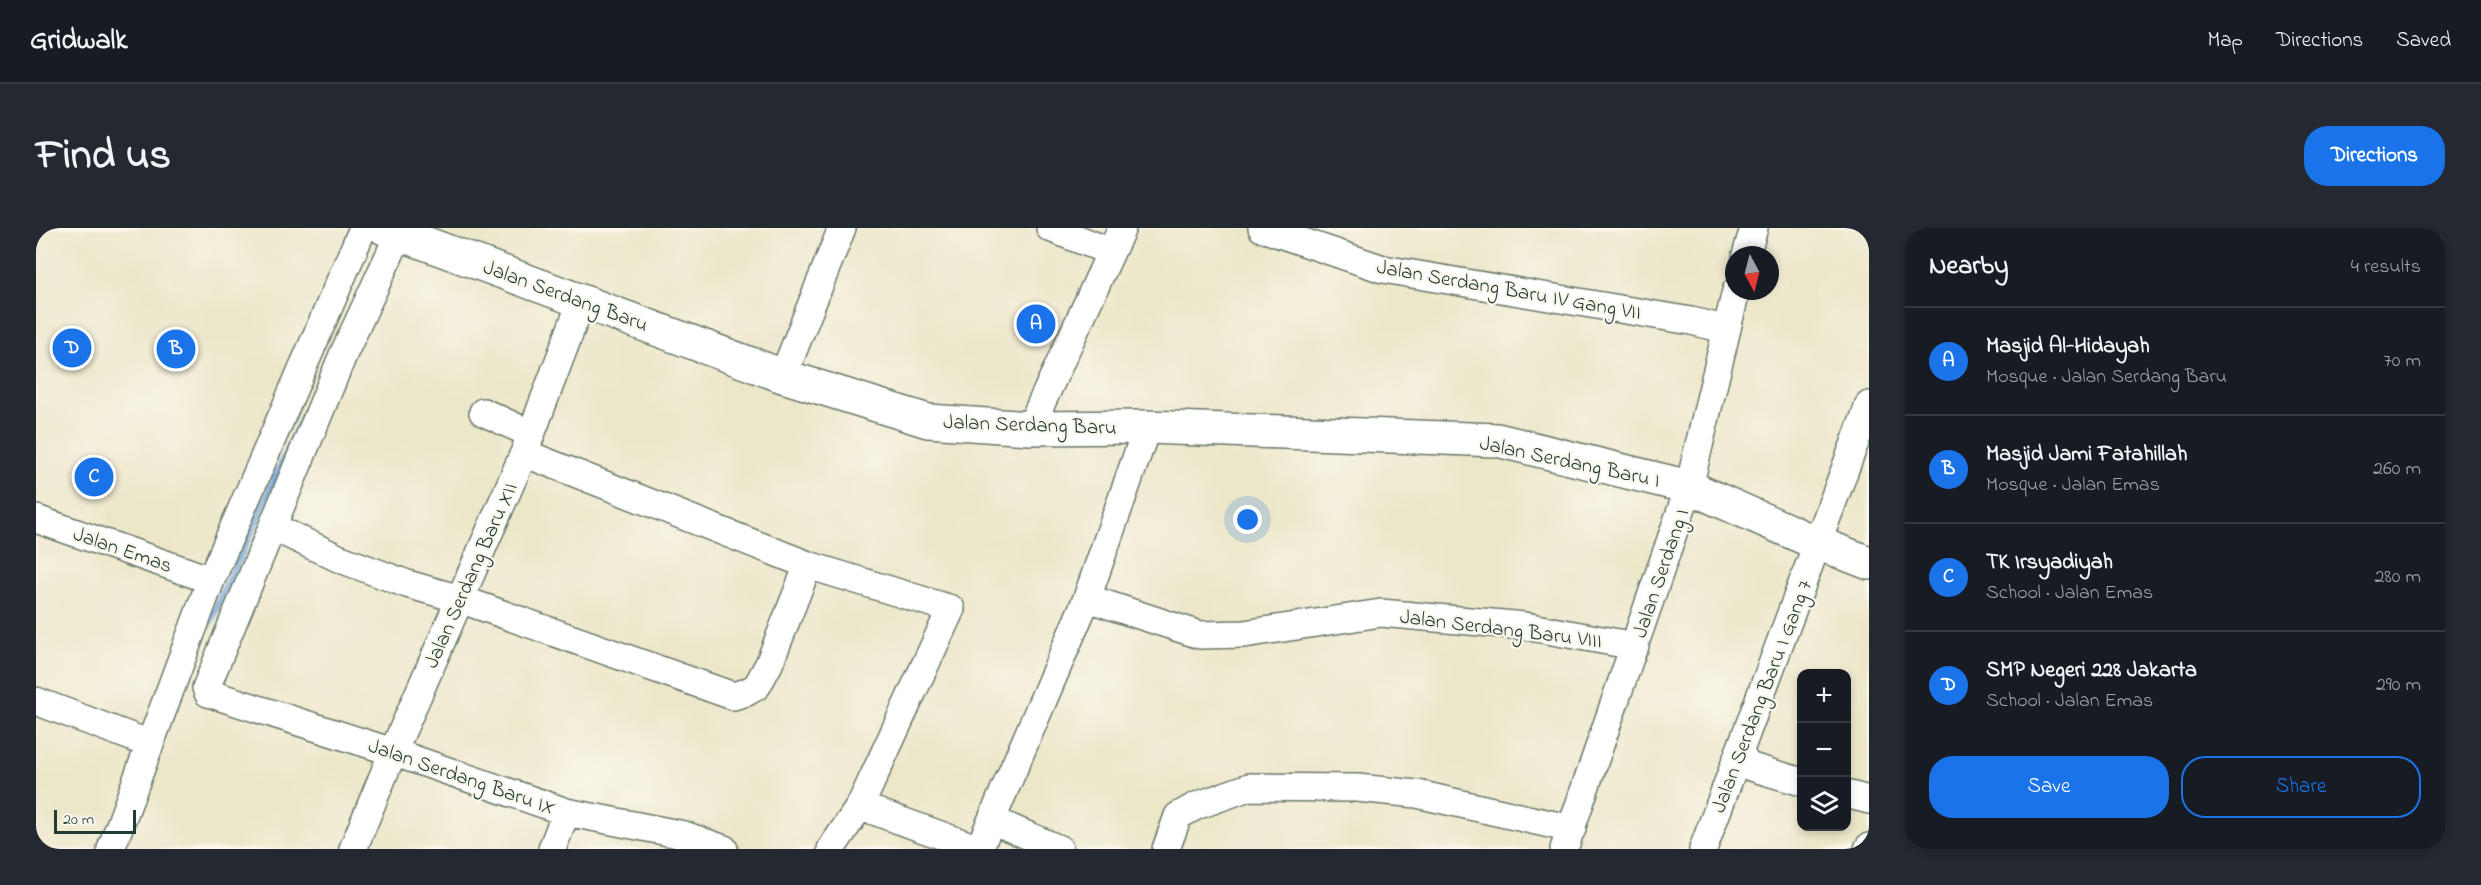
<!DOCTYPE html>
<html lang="en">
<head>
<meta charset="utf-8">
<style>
  :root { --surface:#171b24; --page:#242831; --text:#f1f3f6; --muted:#9ea1a6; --line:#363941; --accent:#1a73e8 }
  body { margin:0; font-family:"Indie Flower",sans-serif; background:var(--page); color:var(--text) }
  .controls { position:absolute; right:18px; bottom:18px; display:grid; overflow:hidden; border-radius:12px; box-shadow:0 3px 9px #0003 }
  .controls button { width:54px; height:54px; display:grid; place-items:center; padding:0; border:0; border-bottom:2px solid var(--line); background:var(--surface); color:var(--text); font:30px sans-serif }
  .compass { position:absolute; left:1689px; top:18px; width:54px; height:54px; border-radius:50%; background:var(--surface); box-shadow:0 3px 9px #0003; rotate:173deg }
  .scale { position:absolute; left:18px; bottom:15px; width:82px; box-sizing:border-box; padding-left:6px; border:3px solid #1f3d34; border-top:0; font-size:16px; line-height:21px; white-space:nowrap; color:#1f3d34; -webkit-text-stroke:4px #fbf7ec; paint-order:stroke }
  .you { position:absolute; left:1212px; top:292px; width:21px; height:21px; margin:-15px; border:4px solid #fff; border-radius:50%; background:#1a73e8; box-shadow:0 0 0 9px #1a73e833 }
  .badge { display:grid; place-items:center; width:39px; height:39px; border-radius:50%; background:var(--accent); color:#fff; font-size:20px; font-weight:700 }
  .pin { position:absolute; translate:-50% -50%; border:3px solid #fff; box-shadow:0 2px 6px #0006 }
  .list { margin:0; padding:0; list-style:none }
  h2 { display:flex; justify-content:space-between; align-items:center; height:78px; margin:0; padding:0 24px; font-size:26px }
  h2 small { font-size:20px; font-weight:400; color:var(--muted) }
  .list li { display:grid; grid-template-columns:39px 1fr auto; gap:18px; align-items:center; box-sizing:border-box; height:108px; padding:0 24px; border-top:2px solid var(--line) }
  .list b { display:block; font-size:22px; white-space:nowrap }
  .list p { margin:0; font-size:20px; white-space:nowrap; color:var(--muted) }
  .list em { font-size:20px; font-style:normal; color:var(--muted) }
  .actions { display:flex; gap:12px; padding:18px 24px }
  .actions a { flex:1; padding:14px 0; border:2px solid var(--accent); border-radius:24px; text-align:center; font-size:21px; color:var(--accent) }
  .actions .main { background:var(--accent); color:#fff }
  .icon { flex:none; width:33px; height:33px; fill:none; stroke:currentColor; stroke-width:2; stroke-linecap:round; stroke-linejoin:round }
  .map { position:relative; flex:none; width:1833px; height:621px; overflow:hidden; border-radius:24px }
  header { display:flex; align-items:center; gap:36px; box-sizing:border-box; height:84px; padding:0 30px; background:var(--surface); border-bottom:2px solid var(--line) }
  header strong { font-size:28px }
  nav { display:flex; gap:33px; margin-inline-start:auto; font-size:21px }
  .intro { display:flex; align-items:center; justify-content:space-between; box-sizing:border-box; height:144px; padding:0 36px }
  h1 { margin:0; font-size:42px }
  .button { padding:15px 27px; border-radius:24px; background:var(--accent); color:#fff; font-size:21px; font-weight:700 }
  main { display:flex; gap:36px; padding:0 36px }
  aside { flex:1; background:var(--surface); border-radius:24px; box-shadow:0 3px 9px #0003 }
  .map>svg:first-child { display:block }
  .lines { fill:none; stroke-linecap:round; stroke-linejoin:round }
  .stream { stroke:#6b9ed6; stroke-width:8 }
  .street-casing { stroke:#677868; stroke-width:30 }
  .secondary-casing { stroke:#677868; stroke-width:36 }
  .street { stroke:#fff; stroke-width:27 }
  .secondary { stroke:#fff; stroke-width:33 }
  .labels { text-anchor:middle; stroke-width:4.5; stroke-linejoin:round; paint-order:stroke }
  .street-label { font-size:21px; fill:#1f3d34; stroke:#fbf7ec }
</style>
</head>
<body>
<header>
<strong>Gridwalk</strong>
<nav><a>Map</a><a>Directions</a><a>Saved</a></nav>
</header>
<div class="intro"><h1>Find us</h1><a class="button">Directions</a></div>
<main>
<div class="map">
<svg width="1833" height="621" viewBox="0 0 1833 621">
  <rect width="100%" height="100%" fill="#fbf7ec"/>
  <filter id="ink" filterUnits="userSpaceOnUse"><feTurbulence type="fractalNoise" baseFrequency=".0167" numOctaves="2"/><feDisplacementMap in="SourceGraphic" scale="12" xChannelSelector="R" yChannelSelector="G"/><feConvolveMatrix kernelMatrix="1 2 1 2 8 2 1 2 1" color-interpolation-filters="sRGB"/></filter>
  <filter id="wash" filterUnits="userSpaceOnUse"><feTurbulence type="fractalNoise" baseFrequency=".008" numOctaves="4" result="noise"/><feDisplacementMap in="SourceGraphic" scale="24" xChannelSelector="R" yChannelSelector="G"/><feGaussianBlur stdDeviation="1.35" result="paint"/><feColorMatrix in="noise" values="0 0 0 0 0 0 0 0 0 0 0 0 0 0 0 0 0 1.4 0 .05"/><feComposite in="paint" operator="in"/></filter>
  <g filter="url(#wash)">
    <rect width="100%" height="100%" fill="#ede7ca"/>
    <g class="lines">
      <path class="stream" d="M174,393L270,184"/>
    </g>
  </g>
  <g filter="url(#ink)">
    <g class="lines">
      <g class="street-casing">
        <path id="street" d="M366,0L307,127L170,460L172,465L357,524L530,584L648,607L688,621
          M1014,0L1075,24
          M1226,0L1347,41L1655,93L1689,101
          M1710,27L1718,0
          M747,148L806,0
          M447,184L495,206
          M994,200L1086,0
          M488,225L772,337L915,381L824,578L795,621
          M0,291L175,352
          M237,299L302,330L371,356L424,371L697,468L711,464L721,458L733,436L772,337
          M1051,370L1164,407L1208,406L1345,385L1489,398L1599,418
          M0,473L114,516
          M1703,524L1712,538L1766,554
          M1810,566L1833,572
          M824,578L943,621L1051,370L1111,199
          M956,592L1023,621
          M75,621L175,352L327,0
          M317,621L357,524L488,225L546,72
          M516,621L530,584
          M1130,621L1142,588L1160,578L1213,559L1321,560L1381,566L1536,601
          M1528,621L1653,259L1700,63
          M1667,621L1833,177
          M1832,621L1833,619"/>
      </g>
      <g class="secondary-casing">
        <path id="secondary" d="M348,0L747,148L892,193L994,200L1111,199L1461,212L1653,259L1769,310L1833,335"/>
      </g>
      <use href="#street" class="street"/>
      <use href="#secondary" class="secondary"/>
    </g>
  </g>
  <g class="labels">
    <g class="street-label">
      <text transform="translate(1473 61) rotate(10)" y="7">Jalan Serdang Baru IV Gang VII</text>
      <text transform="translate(530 67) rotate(20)" y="7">Jalan Serdang Baru</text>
      <text transform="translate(994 196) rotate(2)" y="7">Jalan Serdang Baru</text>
      <text transform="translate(1534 233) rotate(12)" y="7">Jalan Serdang Baru I</text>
      <text transform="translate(87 321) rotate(19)" y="7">Jalan Emas</text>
      <text transform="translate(1624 345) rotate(-71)" y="7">Jalan Serdang I</text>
      <text transform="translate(434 347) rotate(-66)" y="7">Jalan Serdang Baru XII</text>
      <text transform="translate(1465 400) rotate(7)" y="7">Jalan Serdang Baru VIII</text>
      <text transform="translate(1725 468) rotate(-69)" y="7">Jalan Serdang Baru I Gang 7</text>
      <text transform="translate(426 548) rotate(19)" y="7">Jalan Serdang Baru IX</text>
    </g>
  </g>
</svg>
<div class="controls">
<button>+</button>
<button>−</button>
<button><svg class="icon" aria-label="layers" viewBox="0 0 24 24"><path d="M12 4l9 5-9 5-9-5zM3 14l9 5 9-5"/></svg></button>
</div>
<svg class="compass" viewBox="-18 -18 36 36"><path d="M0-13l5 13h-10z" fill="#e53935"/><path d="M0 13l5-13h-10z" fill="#9ea1a6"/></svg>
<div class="scale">20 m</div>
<div class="you"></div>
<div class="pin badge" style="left:1000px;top:96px">A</div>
<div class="pin badge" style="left:140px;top:121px">B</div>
<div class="pin badge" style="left:58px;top:249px">C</div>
<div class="pin badge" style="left:36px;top:120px">D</div>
</div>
<aside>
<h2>Nearby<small>4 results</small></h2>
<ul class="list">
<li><span class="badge">A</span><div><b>Masjid Al-Hidayah</b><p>Mosque · Jalan Serdang Baru</p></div><em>70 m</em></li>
<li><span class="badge">B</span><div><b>Masjid Jami Fatahillah</b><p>Mosque · Jalan Emas</p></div><em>260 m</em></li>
<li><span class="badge">C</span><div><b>TK Irsyadiyah</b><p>School · Jalan Emas</p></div><em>280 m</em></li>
<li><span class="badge">D</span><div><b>SMP Negeri 228 Jakarta</b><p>School · Jalan Emas</p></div><em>290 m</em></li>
</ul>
<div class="actions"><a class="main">Save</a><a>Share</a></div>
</aside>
</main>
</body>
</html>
